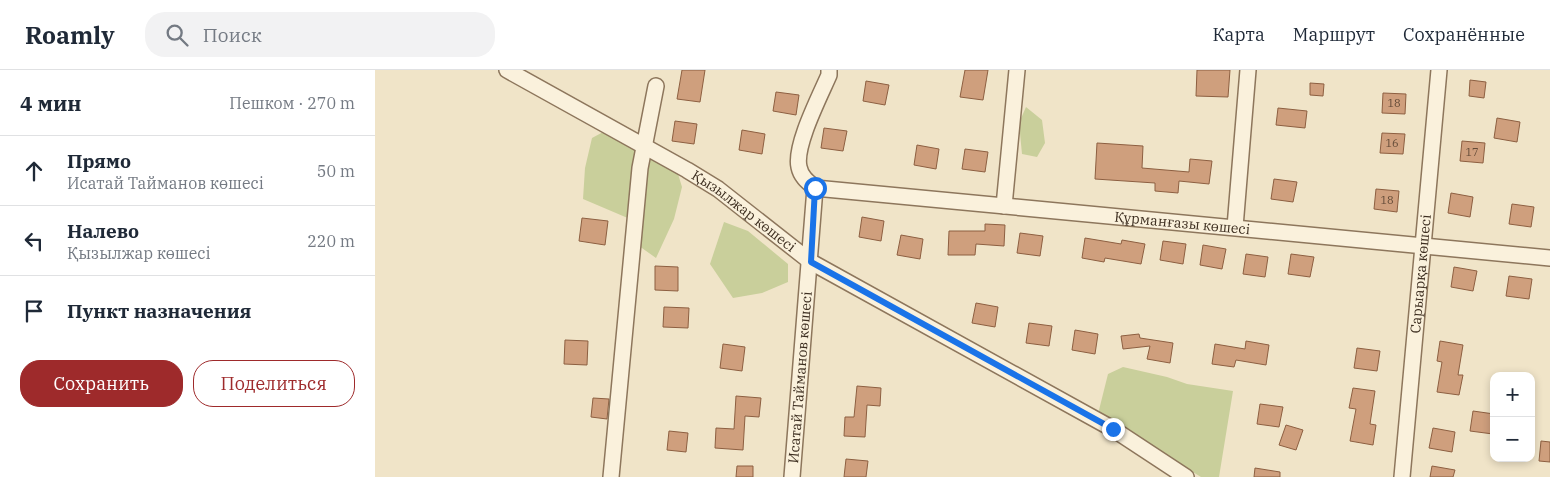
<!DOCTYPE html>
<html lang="ru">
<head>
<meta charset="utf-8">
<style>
  :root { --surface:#fff; --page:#f2f2f3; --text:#1f2937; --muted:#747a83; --line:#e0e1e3; --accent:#9e2a2b }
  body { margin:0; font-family:"IBM Plex Serif",serif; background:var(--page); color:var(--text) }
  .controls { position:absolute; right:15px; bottom:15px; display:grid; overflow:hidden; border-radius:10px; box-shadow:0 2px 8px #0003 }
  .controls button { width:45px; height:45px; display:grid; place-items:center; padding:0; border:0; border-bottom:1px solid var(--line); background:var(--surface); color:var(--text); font:25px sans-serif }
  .stop { position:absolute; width:15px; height:15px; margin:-11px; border:4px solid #1a73e8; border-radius:50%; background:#fff }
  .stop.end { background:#1a73e8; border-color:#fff; box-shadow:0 1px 5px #0008 }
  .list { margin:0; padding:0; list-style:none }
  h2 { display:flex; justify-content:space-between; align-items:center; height:65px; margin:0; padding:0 20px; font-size:21px }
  h2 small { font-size:16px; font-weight:400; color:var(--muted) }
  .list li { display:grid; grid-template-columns:32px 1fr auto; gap:15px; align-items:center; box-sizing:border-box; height:70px; padding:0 20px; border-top:1px solid var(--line) }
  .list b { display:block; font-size:19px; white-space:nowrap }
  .list p { margin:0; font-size:16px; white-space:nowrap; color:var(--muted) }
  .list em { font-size:16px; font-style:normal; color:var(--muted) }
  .actions { display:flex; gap:10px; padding:15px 20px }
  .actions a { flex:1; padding:11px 0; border:1px solid var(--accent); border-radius:20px; text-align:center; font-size:18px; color:var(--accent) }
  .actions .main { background:var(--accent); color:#fff }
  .icon { flex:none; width:28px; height:28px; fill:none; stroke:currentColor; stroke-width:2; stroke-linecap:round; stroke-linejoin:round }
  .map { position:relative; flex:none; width:1175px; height:407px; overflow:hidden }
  header { display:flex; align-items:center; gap:30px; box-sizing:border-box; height:70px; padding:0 25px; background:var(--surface); border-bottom:1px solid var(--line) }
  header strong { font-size:24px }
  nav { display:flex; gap:28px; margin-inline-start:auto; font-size:18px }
  .search { width:350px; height:45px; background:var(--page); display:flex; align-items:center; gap:12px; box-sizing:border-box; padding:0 18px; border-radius:20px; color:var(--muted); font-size:19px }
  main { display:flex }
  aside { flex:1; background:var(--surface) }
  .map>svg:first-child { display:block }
  .green { fill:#c9cf9b }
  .building { fill:#cf9f7d; stroke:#8d5f41 }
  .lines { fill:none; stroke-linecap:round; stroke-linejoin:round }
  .minor-casing { stroke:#8d765c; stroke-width:18 }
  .minor { stroke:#faf1dc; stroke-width:15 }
  .route { stroke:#1a73e8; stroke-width:6 }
  .labels { text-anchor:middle; stroke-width:4; stroke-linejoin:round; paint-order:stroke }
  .number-label { font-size:11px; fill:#624a37 }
  .street-label { font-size:14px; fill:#3d2e20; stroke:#f7eed8 }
</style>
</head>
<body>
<header>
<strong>Roamly</strong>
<div class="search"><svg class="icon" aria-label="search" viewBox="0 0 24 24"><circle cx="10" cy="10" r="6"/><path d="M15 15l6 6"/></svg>Поиск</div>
<nav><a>Карта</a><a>Маршрут</a><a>Сохранённые</a></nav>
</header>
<main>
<aside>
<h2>4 мин<small>Пешком · 270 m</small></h2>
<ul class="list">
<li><svg class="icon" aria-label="ahead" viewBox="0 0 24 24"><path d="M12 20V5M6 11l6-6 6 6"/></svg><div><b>Прямо</b><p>Исатай Тайманов көшесі</p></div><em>50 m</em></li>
<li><svg class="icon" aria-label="left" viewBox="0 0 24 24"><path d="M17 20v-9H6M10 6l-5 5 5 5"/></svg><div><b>Налево</b><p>Қызылжар көшесі</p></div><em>220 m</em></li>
<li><svg class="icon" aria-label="arrive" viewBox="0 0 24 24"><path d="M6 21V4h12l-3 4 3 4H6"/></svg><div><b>Пункт назначения</b></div></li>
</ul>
<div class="actions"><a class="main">Сохранить</a><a>Поделиться</a></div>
</aside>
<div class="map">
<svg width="1175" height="407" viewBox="0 0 1175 407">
  <rect width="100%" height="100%" fill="#f0e4c8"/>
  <path class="green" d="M651,37L667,50L670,73L662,87L647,84L644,53Z
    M230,61L303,104L307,117L299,149L281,188L257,171L255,149L208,129L210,98L217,68Z
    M349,152L373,161L413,194V212L387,223L358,228L335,194Z
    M748,297L792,307L812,314L858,321L844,407H826L723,344L733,304Z"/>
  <path class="building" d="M307,0H330L325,32L302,29Z
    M590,0H613L608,30L585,27Z
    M822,0H855L853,27L821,26Z
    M1095,10L1111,12L1109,28L1094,26Z
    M491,11L514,15L510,35L488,31Z
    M935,13L949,14L948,26L935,25Z
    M401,22L424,25L421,45L398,41Z
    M1008,23L1031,24L1030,44L1007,43Z
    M903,38L932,41L930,58L901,55Z
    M1122,48L1145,52L1142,72L1119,68Z
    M300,51L322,54L319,74L297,71Z
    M449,58L472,61L468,81L446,78Z
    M367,60L390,64L387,84L364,80Z
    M1007,63L1030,64L1028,84L1005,83Z
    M1087,71L1110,73L1108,93L1085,91Z
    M722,73L768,76L767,98L814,102L815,89L837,91L834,114L804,111L803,123L780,121V113L720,109Z
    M542,75L564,79L561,99L539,95Z
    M590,79L613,82L610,102L587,99Z
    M899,109L922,112L918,132L896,129Z
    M1001,119L1024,121L1022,142L999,139Z
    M1076,123L1098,127L1095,147L1073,143Z
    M1137,134L1159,137L1156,157L1134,154Z
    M487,147L509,151L506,171L484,167Z
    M207,148L233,151L230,175L204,171Z
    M610,154L630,155L629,176L601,174L600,185H573L574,161H610Z
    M645,163L668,166L665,186L642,183Z
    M526,165L548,169L545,189L522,185Z
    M710,168L746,174L747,170L770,174L766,194L730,188L729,192L707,188Z
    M788,171L811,174L808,194L785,190Z
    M828,175L851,179L847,199L825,195Z
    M871,184L893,187L890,207L868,204Z
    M916,184L939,187L935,207L913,204Z
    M280,196L303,197V221L280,220Z
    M1079,197L1102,201L1098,221L1076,217Z
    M1134,206L1157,209L1154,229L1131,226Z
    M601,233L623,237L620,257L597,253Z
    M289,237L314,238L313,258L288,257Z
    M654,253L677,256L674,276L651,273Z
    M700,260L723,264L720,284L697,280Z
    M764,264L765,268L798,273L795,293L772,289L775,276L748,279L746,266Z
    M190,270L213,271L212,295L189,294Z
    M871,271L894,275L891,295L861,290L859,297L837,294L840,274L870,279Z
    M1065,271L1088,275L1083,305H1088L1084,325L1062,322L1067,292L1062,291Z
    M348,274L370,277L367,301L345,298Z
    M982,278L1005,281L1002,301L979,298Z
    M482,316L506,318L505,336L492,335L490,367L469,366L470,347H479Z
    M978,318L1000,321L995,354L1001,355L998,375L975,371L981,339L974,338Z
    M361,326L386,328L384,347L370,346L368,380L340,378L341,358L359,359Z
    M218,328L234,329L232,349L216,347Z
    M885,334L908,337L904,357L882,354Z
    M1098,341L1119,344L1118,364L1095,361Z
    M911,355L928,360L921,380L904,375Z
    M1058,358L1080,362L1077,382L1054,378Z
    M294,361L313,363L311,382L292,380Z
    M1166,371L1175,372V392L1164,391Z
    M471,389L493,391L491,407H469Z
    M362,396H378V407H361Z
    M1057,396L1080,400L1078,407H1055Z
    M880,398L905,402V407H879Z"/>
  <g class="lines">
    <g class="minor-casing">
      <g id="minor">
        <path id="s1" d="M132,0L312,100L343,119L436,192L738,359L811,407"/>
        <path id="s2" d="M440,118L1175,188"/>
        <path d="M440,118C433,112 426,107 424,97C419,76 445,26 454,5V0"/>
        <path d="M629,136L642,0"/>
        <path d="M860,157L873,0"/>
        <path d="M236,407L265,98L281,16"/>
        <path id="s3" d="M417,407L440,118"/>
        <path id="s4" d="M1027,407L1064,0"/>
      </g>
    </g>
    <use href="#minor" class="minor"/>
  </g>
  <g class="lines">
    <path class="route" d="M440,118L436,192L738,359"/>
  </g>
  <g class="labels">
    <g class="number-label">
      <text x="1019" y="37">18</text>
      <text x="1017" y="77">16</text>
      <text x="1097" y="86">17</text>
      <text x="1012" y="134">18</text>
    </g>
    <g class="street-label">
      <text dy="5" stroke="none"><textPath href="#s1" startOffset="276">Қызылжар көшесі</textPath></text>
      <text dy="5" stroke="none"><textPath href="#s2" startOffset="369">Құрманғазы көшесі</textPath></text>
      <text dy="5" stroke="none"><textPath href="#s4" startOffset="204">Сарыарқа көшесі</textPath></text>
      <text dy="5" stroke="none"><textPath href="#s3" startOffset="100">Исатай Тайманов көшесі</textPath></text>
    </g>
  </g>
</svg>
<div class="controls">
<button>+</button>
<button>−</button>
</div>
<div class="stop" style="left:440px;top:118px"></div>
<div class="stop end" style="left:738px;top:359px"></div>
</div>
</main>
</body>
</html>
